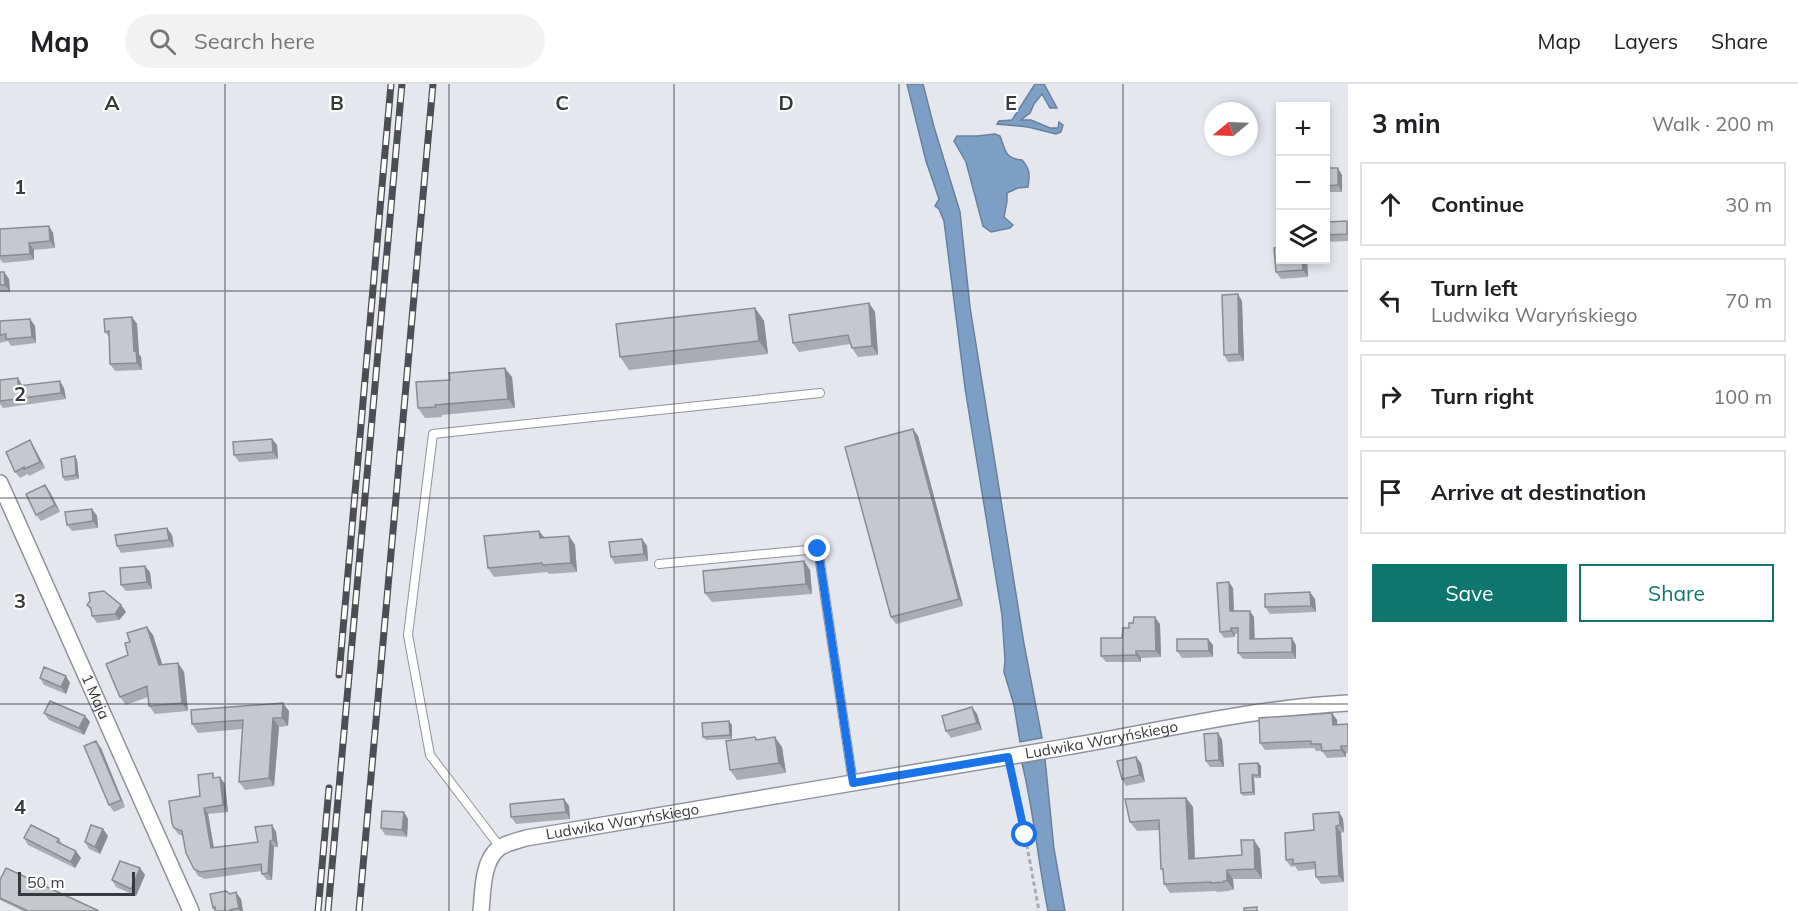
<!DOCTYPE html>
<html lang="en">
<head>
<meta charset="utf-8">
<style>
  :root { --surface:#fff; --page:#f2f2f2; --text:#202124; --muted:#757577; --line:#e0e0e0; --accent:#0f766e }
  body { margin:0; font-family:Mulish,sans-serif; background:var(--page); color:var(--text) }
  .controls { position:absolute; right:18px; top:18px; display:grid; overflow:hidden; border-radius:0px; box-shadow:0 3px 9px #0003 }
  .controls button { width:54px; height:54px; display:grid; place-items:center; padding:0; border:0; border-bottom:2px solid var(--line); background:var(--surface); color:var(--text); font:30px sans-serif }
  .compass { position:absolute; left:1204px; top:18px; width:54px; height:54px; border-radius:50%; background:var(--surface); box-shadow:0 3px 9px #0003; rotate:251deg }
  .scale { position:absolute; left:18px; bottom:15px; width:117px; box-sizing:border-box; padding-left:6px; border:3px solid #38393c; border-top:0; font-size:16px; line-height:21px; white-space:nowrap; color:#38393c; -webkit-text-stroke:4px #fff; paint-order:stroke }
  .stop { position:absolute; width:18px; height:18px; margin:-14px; border:4px solid #1a73e8; border-radius:50%; background:#fff }
  .stop.end { background:#1a73e8; border-color:#fff; box-shadow:0 2px 6px #0008 }
  .list { margin:0; padding:0; list-style:none }
  h2 { display:flex; justify-content:space-between; align-items:center; height:78px; margin:0; padding:0 24px; font-size:26px }
  h2 small { font-size:20px; font-weight:400; color:var(--muted) }
  .list li { display:grid; grid-template-columns:39px 1fr auto; gap:18px; align-items:center; box-sizing:border-box; height:84px; margin:0 12px 12px; padding:0 12px; border:2px solid var(--line); border-radius:0px }
  .list b { display:block; font-size:22px; white-space:nowrap }
  .list p { margin:0; font-size:20px; white-space:nowrap; color:var(--muted) }
  .list em { font-size:20px; font-style:normal; color:var(--muted) }
  .actions { display:flex; gap:12px; padding:18px 24px }
  .actions a { flex:1; padding:14px 0; border:2px solid var(--accent); border-radius:0px; text-align:center; font-size:21px; color:var(--accent) }
  .actions .main { background:var(--accent); color:#fff }
  .icon { flex:none; width:33px; height:33px; fill:none; stroke:currentColor; stroke-width:2; stroke-linecap:round; stroke-linejoin:round }
  .map { position:relative; flex:none; width:1348px; height:827px; overflow:hidden }
  header { display:flex; align-items:center; gap:36px; box-sizing:border-box; height:84px; padding:0 30px; background:var(--surface); border-bottom:2px solid var(--line) }
  header strong { font-size:28px }
  nav { display:flex; gap:33px; margin-inline-start:auto; font-size:21px }
  .search { width:420px; height:54px; background:var(--page); display:flex; align-items:center; gap:15px; box-sizing:border-box; padding:0 21px; border-radius:33px; color:var(--muted); font-size:22px }
  main { display:flex }
  aside { flex:1; background:var(--surface) }
  .map>svg:first-child { display:block }
  .water { fill:#7e9fc5; stroke:#69809c; stroke-width:1.5 }
  .lines { fill:none; stroke-linecap:round; stroke-linejoin:round }
  .service-casing { stroke:#90929a; stroke-width:10 }
  .minor-casing { stroke:#90929a; stroke-width:18 }
  .path { stroke:#a9abb1; stroke-width:3; stroke-dasharray:4.5 3; stroke-linecap:butt }
  .service { stroke:#fff; stroke-width:8 }
  .minor { stroke:#fff; stroke-width:15 }
  .rail-casing { stroke:#4d4e52; stroke-width:7 }
  .rail { stroke:#fff; stroke-width:4.5; stroke-dasharray:14; stroke-linecap:butt }
  .wall { fill:#aaacb3 }
  .shaded-wall { fill:#8b8c92 }
  .building { fill:#c6c8d0; stroke:#8b8c92; stroke-width:1.5 }
  .route { stroke:#1a73e8; stroke-width:8 }
  .grid { fill:none; stroke:#38393c; stroke-width:1.5; stroke-opacity:0.55 }
  .labels { text-anchor:middle; stroke-width:4.5; stroke-linejoin:round; paint-order:stroke }
  .street-label { font-size:15px; fill:#38393c; stroke:#fff }
  .grid-label { font-size:20px; text-anchor:middle; font-weight:bold; fill:#38393c; stroke:#fff; stroke-width:4.5; stroke-linejoin:round; paint-order:stroke }
</style>
</head>
<body>
<header>
<strong>Map</strong>
<div class="search"><svg class="icon" aria-label="search" viewBox="0 0 24 24"><circle cx="10" cy="10" r="6"/><path d="M15 15l6 6"/></svg>Search here</div>
<nav><a>Map</a><a>Layers</a><a>Share</a></nav>
</header>
<main>
<div class="map">
<svg width="1348" height="827" viewBox="0 0 1348 827">
  <rect width="100%" height="100%" fill="#e5e7ef"/>
  <path class="water" d="M907,0H923L934,43L960,128L970,223L1024,560L1042,654L1020,658L1014,621L1004,588L1005,576L1002,531L965,304L944,137L939,125L935,122L939,115L926,77Z
    M1035,0H1044L1057,24H1050L1042,10L1034,20L1030,29L1021,36H1031L1050,44H1058L1059,38L1063,41L1061,48L1056,50L1028,43L997,40L999,37L1012,36Z
    M995,50L1000,52C1006,67 1004,74 1022,76C1030,85 1030,91 1028,103L1018,104L1007,109V117L1004,133L1013,141L1010,144L991,148L983,142L966,78L954,57L957,52H977Z
    M1045,675L1054,765L1065,827H1048C1038,778 1034,728 1022,679Z"/>
  <g class="lines">
    <g class="service-casing">
      <path id="service" d="M659,480L818,465L853,699
        M500,763L430,671L408,551L433,350L820,309"/>
    </g>
    <g class="minor-casing">
      <g id="minor">
        <path id="s1" d="M0,399L191,827"/>
        <path id="s2" d="M481,827C483,808 482,777 499,764C506,759 517,757 526,754C706,724 886,693 1066,663C1160,647 1253,624 1348,619"/>
      </g>
    </g>
    <path class="path" d="M1012,687L1025,751L1039,827"/>
    <use href="#service" class="service"/>
    <use href="#minor" class="minor"/>
    <g class="rail-casing">
      <path id="rail" d="M339,591L391,0
        M318,827L329,704
        M328,827L402,0
        M359,827L433,0"/>
    </g>
    <use href="#rail" class="rail"/>
  </g>
  <path class="wall" d="M1326,84L1342,91V108H1326Z
    M1347,137L1348,139V157L1326,158V138Z
    M49,142L53,149L55,164L34,166V176L3,179L0,175V145Z
    M1281,176H1307L1308,193L1281,195L1276,188Z
    M0,188H4L9,195L10,208H0Z
    M1242,217L1244,277L1228,278L1224,271Z
    M869,219L875,228L878,271L858,273L852,264L850,260L799,268L793,259Z
    M755,224L764,237L768,270L629,286L620,273Z
    M132,233L137,240L139,270L141,273L142,286L115,287L110,280L109,253L105,248Z
    M30,235L35,242L36,259L11,262L8,257L0,259V237Z
    M512,293L515,324L442,331V333L425,334L418,324Z
    M0,296L22,301L64,304L66,315L3,324L0,320Z
    M913,345L918,352L963,522L896,540L891,533Z
    M272,355L277,361L278,375L239,378L234,371Z
    M34,363L45,384L29,392L28,390L20,394L15,388Z
    M75,372L77,376L79,395L65,397L63,393Z
    M45,401L50,408L60,428L41,437L36,431Z
    M92,425L97,432L98,444L72,447L67,441Z
    M539,447L545,454L569,452L575,461L577,488L549,490L547,488L494,493L488,484Z
    M172,451L174,463L121,469L117,462Z
    M642,455L647,462L648,477L615,480L611,473Z
    M804,477L810,486L812,510L712,518L705,509Z
    M150,488L152,505L126,507L121,501Z
    M1233,504L1234,527L1254,533V555L1296,561V575H1243L1238,569V550H1235V553L1224,554L1220,548Z
    M1315,515L1316,528L1270,530L1265,523Z
    M87,521H121L126,528L119,536L97,539L92,532L91,527Z
    M1160,540L1161,573L1141,574V578H1106L1101,572L1122,554L1129,544Z
    M153,551L162,580L178,579L184,588L188,627L155,630L149,622L148,613L126,621L120,613Z
    M1213,561V573L1182,574L1177,567Z
    M40,594L70,599L66,610L44,601Z
    M972,623L977,630L982,646L951,654L946,647Z
    M289,627L288,642L279,643L274,702L245,706L239,698L242,645L198,649L192,640Z
    M44,629L85,632L90,638L84,651L49,636Z
    M1332,629L1337,636V641L1348,640V669H1346V673L1327,674L1322,667H1316L1314,664L1265,666L1260,659Z
    M732,641V655L706,656L703,653Z
    M1218,649L1222,656L1224,683H1210L1206,677Z
    M755,653L757,655L782,663L786,689L737,696L730,686Z
    M101,664L125,723L114,728L109,721Z
    M1141,679L1145,698L1126,702L1122,695Z
    M1258,679L1261,682V694H1254L1255,711L1243,712L1241,709Z
    M216,694L225,700L228,728L208,730L214,764L258,758L272,741L276,748L278,763H274L272,796H267L262,790V787L205,795L198,792L194,785L183,752L178,750L174,744Z
    M1186,714L1193,723L1195,774L1242,771L1260,765L1262,795H1233L1234,806H1230V807L1217,808L1216,807L1170,809L1164,800V788L1161,785L1160,746L1137,747L1130,738Z
    M564,715L569,722L570,735L516,740L511,733Z
    M1339,728L1343,735L1344,748L1341,749L1344,798L1321,800L1316,793V785L1298,787L1295,782L1291,783L1286,776L1314,746Z
    M408,735L407,753L385,751L381,744Z
    M103,745L108,752L100,770L89,765L85,758Z
    M24,754L59,755L63,761L81,774L75,784L28,761Z
    M140,784L145,791L136,812L116,803L112,796Z
    M0,796L99,827H23L0,816Z
    M230,810L241,815L243,827H215L213,824Z"/>
  <path class="shaded-wall" d="M1338,84L1342,91V108L1338,101Z
    M49,142L53,149L55,164L50,157Z
    M29,159L34,166V176L30,170Z
    M1302,176H1307L1308,193L1303,186Z
    M4,188L9,195L10,208L5,201Z
    M1238,210L1242,217L1244,277L1239,270Z
    M869,219L875,228L878,271L872,262Z
    M755,224L764,237L768,270L759,257Z
    M132,233L137,240L139,270L141,273L142,286L137,279L134,267Z
    M30,235L35,242L36,259L32,253Z
    M505,284L512,293L515,324L508,315Z
    M18,294L22,301L18,302Z
    M60,297L64,304L66,315L61,309Z
    M913,345L918,352L963,522L959,515Z
    M272,355L277,361L278,375L273,368Z
    M30,356L34,363L45,384L40,378Z
    M75,372L77,376L79,395L76,391Z
    M45,401L50,408L60,428L55,421Z
    M92,425L97,432L98,444L93,437Z
    M167,444L172,451L174,463L169,456Z
    M539,447L546,456L540,454Z
    M569,452L575,461L577,488L571,479Z
    M642,455L647,462L648,477L644,470Z
    M804,477L810,486L812,510L806,500Z
    M145,482L150,488L152,505L147,498Z
    M1229,498L1233,504L1234,533L1230,527Z
    M1310,508L1315,515L1316,528L1311,522Z
    M121,521L126,528L119,536L115,530Z
    M1250,527L1254,533L1255,561L1250,555Z
    M1155,533L1160,540L1161,573L1156,567Z
    M147,543L153,551L165,589L159,581Z
    M1231,544L1235,550V553L1231,547Z
    M1292,554L1296,561V575L1292,568Z
    M1208,555L1213,561V573L1209,567Z
    M1136,567L1141,574V578L1136,571Z
    M178,579L184,588L188,627L182,619Z
    M66,592L70,599L66,610L61,603Z
    M283,619L289,627L288,642L282,634Z
    M972,623L977,630L982,646L977,639Z
    M1332,629L1337,636L1338,648L1333,641Z
    M85,632L90,638L84,651L79,644Z
    M273,634L279,643L274,702L269,694Z
    M729,637L732,641V655L730,651Z
    M1218,649L1222,656L1224,683L1219,676Z
    M775,653L782,663L786,689L779,679Z
    M96,657L101,664L125,723L121,716Z
    M1341,662L1346,669V673L1341,666Z
    M1136,673L1141,679L1145,698L1140,691Z
    M1258,679L1261,682V694L1259,691Z
    M1252,691L1254,694L1255,711L1253,708Z
    M220,693L225,700L228,728L223,721Z
    M1186,714L1193,723L1195,784L1189,775Z
    M564,715L569,722L570,735L566,728Z
    M204,724L208,730L215,771L211,764Z
    M404,728L408,735L407,753L402,746Z
    M1339,728L1343,735L1344,748L1340,741Z
    M272,741L276,748L278,763L273,756Z
    M1336,742L1341,749L1344,798L1339,792Z
    M103,745L108,752L100,770L95,763Z
    M1254,756L1260,765L1262,795L1255,785Z
    M270,757L274,763L272,796L268,789Z
    M76,767L81,774L75,784L71,778Z
    M140,784L145,791L136,812L131,805Z
    M1227,786L1233,795L1234,806L1227,797Z
    M236,808L241,815L243,827H240L239,824Z"/>
  <path class="building" d="M1326,84H1338V101L1326,102Z
    M1347,137V150L1326,151V138Z
    M49,142L50,157L29,159L30,170L0,172V145Z
    M1281,163V176H1302L1303,186L1276,188L1274,164Z
    M0,188H4L5,201H0Z
    M1238,210L1239,270L1224,271L1222,211Z
    M869,219L872,262L852,264L848,251L793,259L789,231Z
    M755,224L759,257L620,273L616,240Z
    M132,233L134,267L136,266L137,279L110,280L109,247L105,248L104,235Z
    M30,235L32,253L6,255V250L0,251V237Z
    M505,284L508,315L435,321L436,323L418,324L416,298L450,296L449,289Z
    M18,294V302L60,297L61,309L0,317V296Z
    M913,345L959,515L891,533L845,363Z
    M272,355L273,368L234,371L233,358Z
    M30,356L40,378L24,385V383L15,388L6,368Z
    M75,372L76,391L63,393L61,375Z
    M45,401L55,421L36,431L26,410Z
    M92,425L93,437L67,441L65,428Z
    M167,444L169,456L117,462L115,451Z
    M539,447L540,454L569,452L571,479L543,481L542,479L488,484L484,452Z
    M642,455L644,470L611,473L609,458Z
    M804,477L806,500L705,509L703,487Z
    M145,482L147,498L121,501L120,484Z
    M1229,498L1230,527H1250V555L1292,554V568L1238,569V544H1231V547L1220,548L1217,499Z
    M104,507L121,521L115,530L92,532L91,524L87,521L90,517L89,509Z
    M1310,508L1311,522L1265,523V510Z
    M1134,533H1155L1156,567H1136V571L1101,572V554H1122L1123,544H1129V539H1133Z
    M147,543L159,581L178,579L182,619L149,622L147,602L120,613L106,580L128,571L125,559L130,558L127,549Z
    M1177,555H1208L1209,567H1177Z
    M44,583L66,592L61,603L40,594Z
    M50,617L85,632L79,644L44,629Z
    M283,619L282,634H273L269,694L239,698L243,636L192,640L191,626Z
    M972,623L977,639L946,647L942,632Z
    M1332,629L1333,641L1348,640V662H1341V666L1322,667L1321,660H1311V657L1260,659L1259,634Z
    M729,637L730,651L703,653L702,639Z
    M1218,649L1219,676L1206,677L1204,650Z
    M755,653L756,656L775,653L779,679L730,686L726,657Z
    M96,657L121,716L109,721L84,662Z
    M1136,673L1140,691L1122,695L1117,677Z
    M1258,679L1259,691H1252L1253,708L1241,709L1239,680Z
    M213,689V694L220,693L223,721L204,724L211,764L258,758L255,743L272,741L273,756L270,757L268,789L262,790L261,780L200,788L194,785L186,769L182,747L174,744L172,739L169,717L200,712L198,691Z
    M1186,714L1189,775L1242,771L1241,756H1254L1255,785L1227,786V797H1224V798L1211,799V798L1164,800L1163,785H1161L1159,736L1130,738L1125,715Z
    M564,715L566,728L511,733L510,720Z
    M382,727L404,728L402,746L381,744Z
    M1339,728L1340,741L1336,742L1339,792L1316,793L1315,778L1293,780V775L1286,776L1285,749L1314,746L1313,730Z
    M31,741L59,755L57,758L76,767L71,778L24,754Z
    M91,741L103,745L95,763L85,758Z
    M120,777L140,784L131,805L112,796Z
    M6,784L99,827H28L0,814V796Z
    M226,807L230,810L236,808L239,824L230,826L231,827H215V823L213,824L210,810Z
    M1257,823V827H1244V824Z"/>
  <g class="lines">
    <path class="route" d="M818,465L853,699L1008,673L1025,751"/>
  </g>
  <path class="grid" d="M225,0V827M449,0V827M674,0V827M899,0V827M1123,0V827M0,207H1348M0,414H1348M0,620H1348"/>
  <g class="labels">
    <g class="street-label">
      <text dy="5" stroke="none"><textPath href="#s1" startOffset="234">1 Maja</textPath></text>
      <text dy="5" stroke="none"><textPath href="#s2" startOffset="680">Ludwika Waryńskiego</textPath></text>
      <text dy="5" stroke="none"><textPath href="#s2" startOffset="194">Ludwika Waryńskiego</textPath></text>
    </g>
  </g>
  <g class="grid-label">
    <text x="112" y="26">A</text>
    <text x="337" y="26">B</text>
    <text x="562" y="26">C</text>
    <text x="786" y="26">D</text>
    <text x="1011" y="26">E</text>
    <text x="20" y="110">1</text>
    <text x="20" y="317">2</text>
    <text x="20" y="524">3</text>
    <text x="20" y="730">4</text>
  </g>
</svg>
<div class="controls">
<button>+</button>
<button>−</button>
<button><svg class="icon" aria-label="layers" viewBox="0 0 24 24"><path d="M12 4l9 5-9 5-9-5zM3 14l9 5 9-5"/></svg></button>
</div>
<svg class="compass" viewBox="-18 -18 36 36"><path d="M0-13l5 13h-10z" fill="#e53935"/><path d="M0 13l5-13h-10z" fill="#757577"/></svg>
<div class="scale">50 m</div>
<div class="stop" style="left:1025px;top:751px"></div>
<div class="stop end" style="left:818px;top:465px"></div>
</div>
<aside>
<h2>3 min<small>Walk · 200 m</small></h2>
<ul class="list">
<li><svg class="icon" aria-label="ahead" viewBox="0 0 24 24"><path d="M12 20V5M6 11l6-6 6 6"/></svg><div><b>Continue</b></div><em>30 m</em></li>
<li><svg class="icon" aria-label="left" viewBox="0 0 24 24"><path d="M17 20v-9H6M10 6l-5 5 5 5"/></svg><div><b>Turn left</b><p>Ludwika Waryńskiego</p></div><em>70 m</em></li>
<li><svg class="icon" aria-label="right" viewBox="0 0 24 24"><path d="M7 20v-9h11M14 6l5 5-5 5"/></svg><div><b>Turn right</b></div><em>100 m</em></li>
<li><svg class="icon" aria-label="arrive" viewBox="0 0 24 24"><path d="M6 21V4h12l-3 4 3 4H6"/></svg><div><b>Arrive at destination</b></div></li>
</ul>
<div class="actions"><a class="main">Save</a><a>Share</a></div>
</aside>
</main>
</body>
</html>
